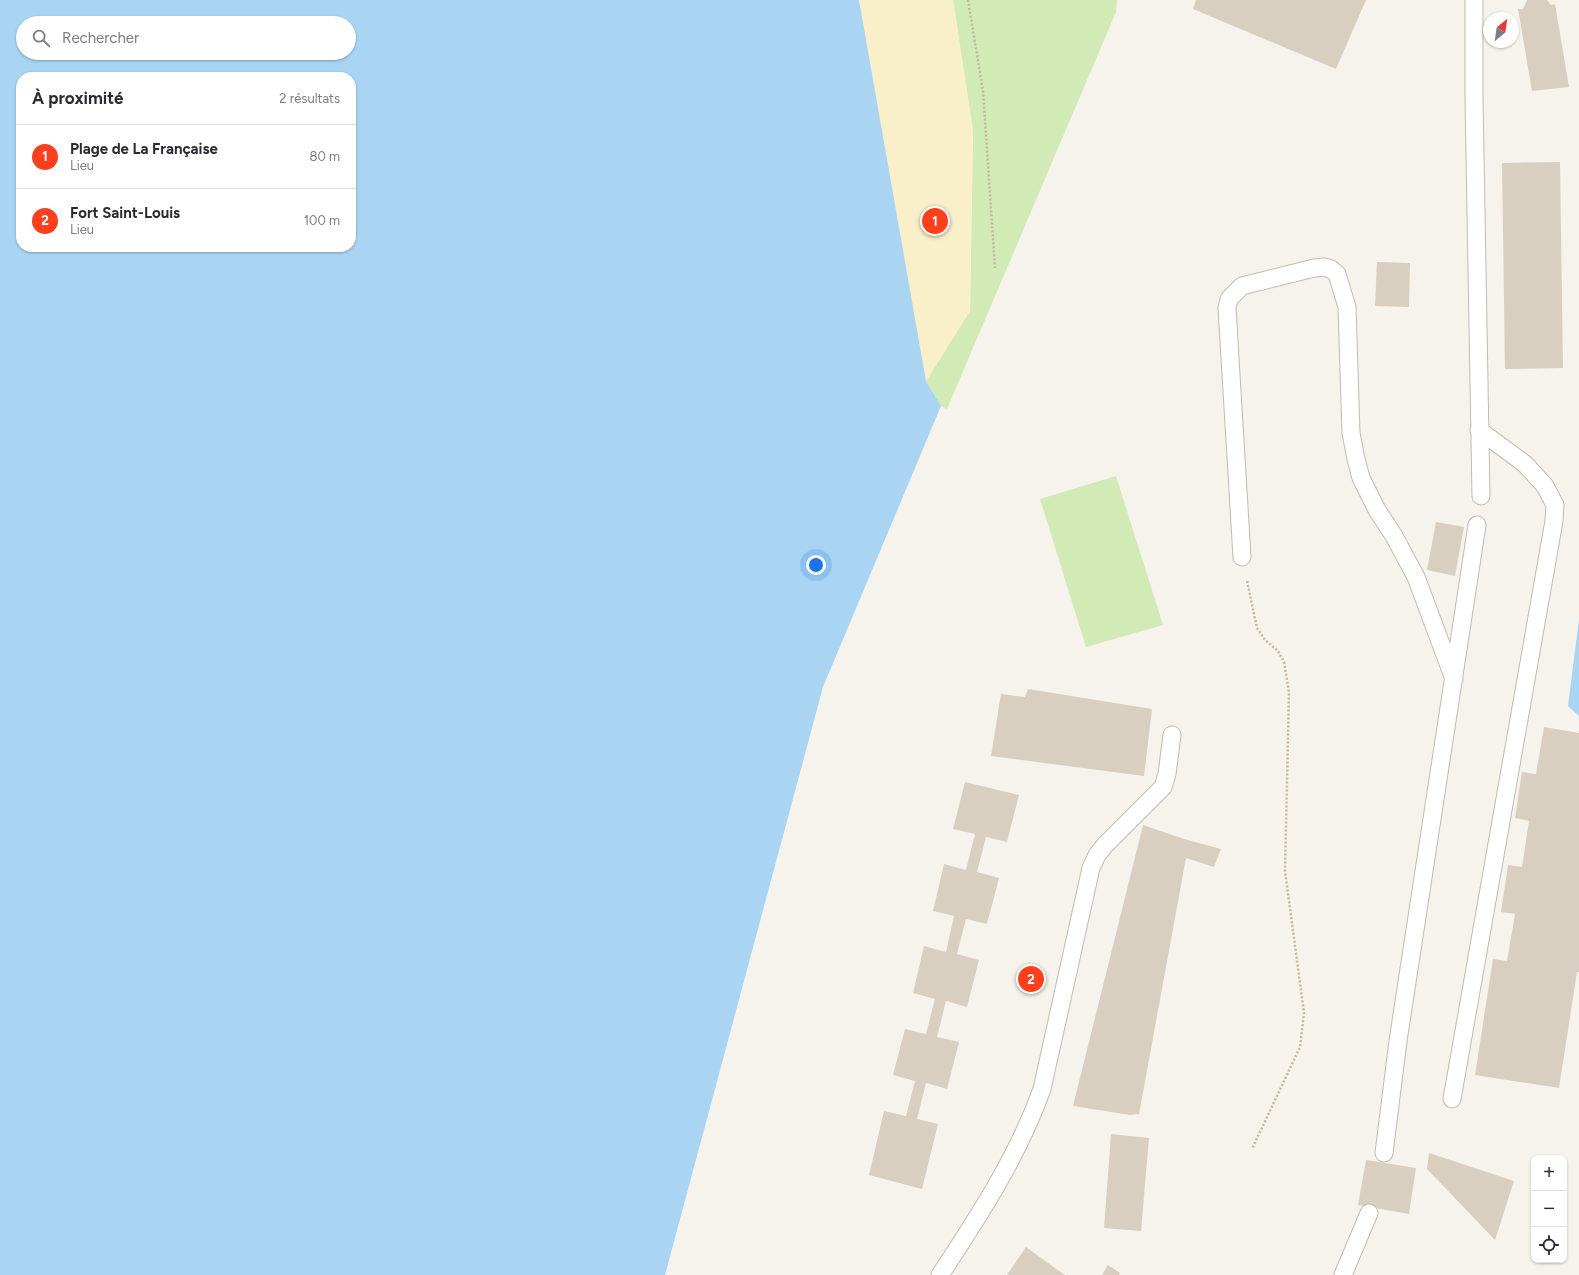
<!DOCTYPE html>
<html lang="fr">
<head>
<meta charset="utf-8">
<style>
  :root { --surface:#fff; --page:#f2f2f3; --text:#2b2b33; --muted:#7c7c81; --line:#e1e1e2; --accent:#fc3f1d }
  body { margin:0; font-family:Figtree,sans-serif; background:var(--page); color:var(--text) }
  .controls { position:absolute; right:12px; bottom:12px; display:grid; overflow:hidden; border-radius:8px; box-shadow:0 1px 3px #0004 }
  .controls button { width:36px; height:36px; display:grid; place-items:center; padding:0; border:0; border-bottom:1px solid var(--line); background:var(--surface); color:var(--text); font:20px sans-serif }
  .compass { position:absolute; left:1483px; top:12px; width:36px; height:36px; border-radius:50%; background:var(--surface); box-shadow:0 1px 3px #0004; rotate:29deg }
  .you { position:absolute; left:816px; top:565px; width:14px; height:14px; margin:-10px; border:3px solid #fff; border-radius:50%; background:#1a73e8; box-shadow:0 0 0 6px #1a73e833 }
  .badge { display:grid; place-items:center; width:26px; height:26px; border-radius:50%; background:var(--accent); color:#fff; font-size:13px; font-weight:700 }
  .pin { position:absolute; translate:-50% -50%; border:2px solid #fff; box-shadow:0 1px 4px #0006 }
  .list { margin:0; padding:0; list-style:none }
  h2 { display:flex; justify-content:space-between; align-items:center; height:52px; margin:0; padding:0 16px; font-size:17px }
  h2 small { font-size:13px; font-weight:400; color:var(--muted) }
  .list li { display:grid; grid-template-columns:26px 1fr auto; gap:12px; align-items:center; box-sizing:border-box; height:64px; padding:0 16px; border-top:1px solid var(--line) }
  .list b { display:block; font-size:15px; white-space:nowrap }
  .list p { margin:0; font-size:13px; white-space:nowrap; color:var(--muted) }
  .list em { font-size:13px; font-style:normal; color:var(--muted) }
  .icon { flex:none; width:22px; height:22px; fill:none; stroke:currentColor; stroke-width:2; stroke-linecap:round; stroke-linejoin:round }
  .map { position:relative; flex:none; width:1579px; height:1275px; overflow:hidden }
  .search { position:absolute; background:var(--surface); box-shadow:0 1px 3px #0004; left:16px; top:16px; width:340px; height:44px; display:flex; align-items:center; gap:10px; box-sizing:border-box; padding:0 14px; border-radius:22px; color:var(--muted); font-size:15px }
  .panel { position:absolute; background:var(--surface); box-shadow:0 1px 3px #0004; left:16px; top:72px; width:340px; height:180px; border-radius:16px }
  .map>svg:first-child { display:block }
  .green { fill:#d2eab5 }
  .sand { fill:#f9efc9 }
  .water { fill:#a9d4f2; fill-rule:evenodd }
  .building { fill:#d8cfc1 }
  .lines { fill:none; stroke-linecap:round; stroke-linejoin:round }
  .service-casing { stroke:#c2bbae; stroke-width:19 }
  .path { stroke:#c4b79f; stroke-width:2.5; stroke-dasharray:2 2; stroke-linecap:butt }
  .service { stroke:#fff; stroke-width:17 }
</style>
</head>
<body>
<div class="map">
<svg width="1579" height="1275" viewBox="0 0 1579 1275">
  <rect width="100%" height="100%" fill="#f6f3ec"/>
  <path class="green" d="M953,0H1117L1116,12L947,409L941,406L926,381L970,311L973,131Z
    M1116,476L1163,625L1086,647L1040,499Z"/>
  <path class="sand" d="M859,0H953L973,131L970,311L926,381Z"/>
  <path class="water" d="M0,0H859L926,381L941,406L823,687L665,1275H0ZM23,23H349V53H23ZM21,77H351V247H21Z
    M1579,619V716L1568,706Z"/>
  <path class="building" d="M1196,0H1366L1336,69L1193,9Z
    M1527,0H1547L1551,5L1555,4L1569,87L1532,91L1518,9H1523Z
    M1560,162L1563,368L1505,369L1502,163Z
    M1377,262L1410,263L1409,307L1375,306Z
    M1436,522L1464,527L1455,576L1427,570Z
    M1028,689L1152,709L1144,776L991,756L1001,694L1025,697Z
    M1544,727L1579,733V972H1577L1559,1088L1475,1075L1493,959L1507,961L1515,914L1501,912L1508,865L1522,867L1529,821L1515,818L1522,772L1536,774Z
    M965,782L1019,795L1007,842L986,837L977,872L999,878L987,924L966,919L957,954L979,960L967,1007L946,1001L937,1037L959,1042L947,1089L926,1083L917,1119L938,1124L922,1189L869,1175L884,1111L906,1116L915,1081L893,1075L905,1029L926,1034L935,999L913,993L924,946L946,952L954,916L933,911L944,864L966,870L975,834L953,829Z
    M1143,825L1184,839L1221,849L1214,867L1186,858L1139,1114L1130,1115L1073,1106Z
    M1111,1134L1149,1138L1141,1231L1104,1228Z
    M1429,1153L1514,1181L1495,1240L1427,1169Z
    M1366,1160L1416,1168L1409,1214L1358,1205Z
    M1026,1247L1059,1271L1065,1275H1007Z
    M1108,1265L1120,1273L1119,1275H1102Z"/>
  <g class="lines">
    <g class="service-casing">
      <path id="service" d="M1474,0V99L1481,496
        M1242,557L1227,308L1229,299L1242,286L1314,268L1324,267L1331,269L1337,274L1347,307L1351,433L1356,459L1361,478L1377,510L1394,536L1416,577L1454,679
        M1452,1099L1554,521L1555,505L1545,486L1525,464L1479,430
        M1384,1153L1398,1041L1477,525
        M940,1275C979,1216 1018,1156 1042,1089L1091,868L1097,855L1105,845L1163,787L1167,774L1172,735
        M1343,1275L1369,1213"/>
    </g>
    <path class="path" d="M968,0L983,91L995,268
      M1247,581L1257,628L1265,640L1278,651L1284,662L1289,692L1285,871L1304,1013L1300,1047L1252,1149"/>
    <use href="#service" class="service"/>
  </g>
</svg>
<div class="controls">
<button>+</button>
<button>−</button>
<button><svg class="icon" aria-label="locate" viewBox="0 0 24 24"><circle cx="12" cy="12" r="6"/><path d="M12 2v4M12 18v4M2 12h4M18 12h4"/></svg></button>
</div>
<svg class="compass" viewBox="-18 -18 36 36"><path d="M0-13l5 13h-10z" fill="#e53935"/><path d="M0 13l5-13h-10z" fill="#7c7c81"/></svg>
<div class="you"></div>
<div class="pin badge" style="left:935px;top:221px">1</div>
<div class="pin badge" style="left:1031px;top:979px">2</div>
<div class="search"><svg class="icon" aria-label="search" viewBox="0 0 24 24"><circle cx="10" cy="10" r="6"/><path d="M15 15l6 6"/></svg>Rechercher</div>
<section class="panel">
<h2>À proximité<small>2 résultats</small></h2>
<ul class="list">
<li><span class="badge">1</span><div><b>Plage de La Française</b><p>Lieu</p></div><em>80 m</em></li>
<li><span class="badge">2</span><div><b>Fort Saint-Louis</b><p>Lieu</p></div><em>100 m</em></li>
</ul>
</section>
</div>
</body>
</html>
